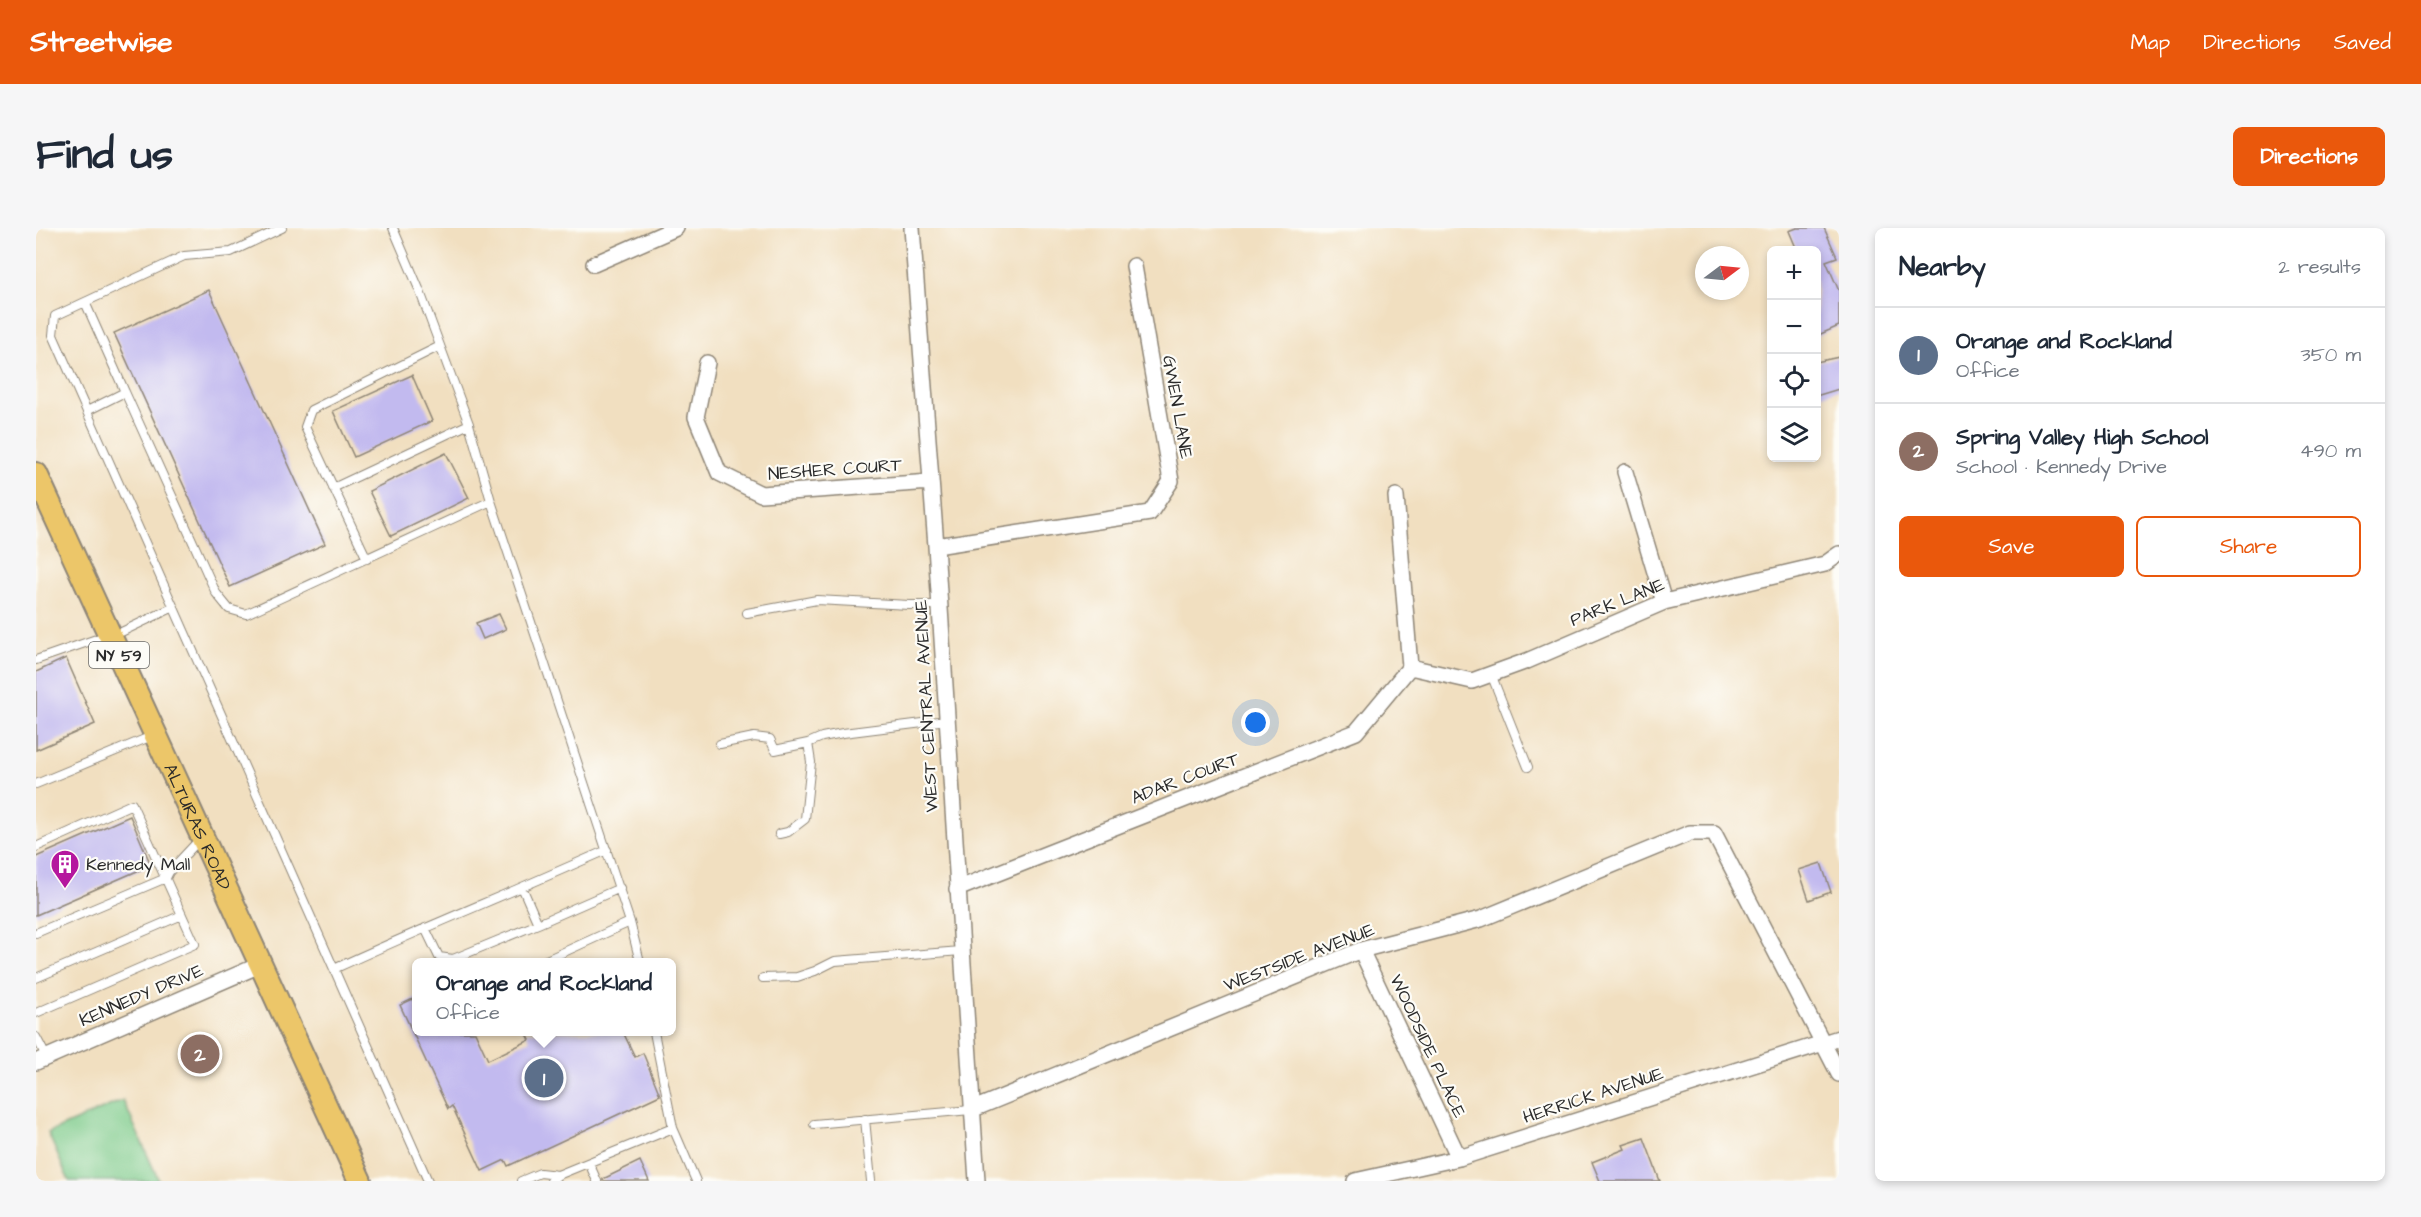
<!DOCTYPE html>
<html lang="en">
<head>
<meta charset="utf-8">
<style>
  :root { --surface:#fff; --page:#f6f6f7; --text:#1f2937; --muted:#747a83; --line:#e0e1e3; --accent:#ea580c }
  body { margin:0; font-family:"Architects Daughter",sans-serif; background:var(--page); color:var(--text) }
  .controls { position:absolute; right:18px; top:18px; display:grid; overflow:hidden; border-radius:9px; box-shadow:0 3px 9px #0003 }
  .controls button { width:54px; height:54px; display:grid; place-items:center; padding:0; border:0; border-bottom:2px solid var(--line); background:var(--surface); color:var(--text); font:30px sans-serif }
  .compass { position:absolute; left:1659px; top:18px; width:54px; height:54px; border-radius:50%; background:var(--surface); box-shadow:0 3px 9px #0003; rotate:74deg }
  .you { position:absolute; left:1220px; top:495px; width:21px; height:21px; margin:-15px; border:4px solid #fff; border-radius:50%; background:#1a73e8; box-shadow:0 0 0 9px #1a73e833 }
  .badge { display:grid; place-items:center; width:39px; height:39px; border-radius:50%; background:var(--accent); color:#fff; font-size:20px; font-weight:700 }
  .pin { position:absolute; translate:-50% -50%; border:3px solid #fff; box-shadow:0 2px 6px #0006 }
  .popup { position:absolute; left:376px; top:730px; width:264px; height:78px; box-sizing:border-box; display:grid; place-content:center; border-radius:9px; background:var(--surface); filter:drop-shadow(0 2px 4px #0005); font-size:20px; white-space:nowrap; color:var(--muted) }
  .popup b { font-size:22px; color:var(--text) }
  .popup::after { content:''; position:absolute; left:50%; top:100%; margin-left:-12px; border:12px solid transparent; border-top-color:var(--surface) }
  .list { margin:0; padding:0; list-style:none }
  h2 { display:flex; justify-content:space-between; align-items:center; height:78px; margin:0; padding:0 24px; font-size:26px }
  h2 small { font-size:20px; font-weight:400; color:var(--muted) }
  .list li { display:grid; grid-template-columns:39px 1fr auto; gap:18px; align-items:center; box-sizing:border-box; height:96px; padding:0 24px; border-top:2px solid var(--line) }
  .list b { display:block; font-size:22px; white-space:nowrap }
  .list p { margin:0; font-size:20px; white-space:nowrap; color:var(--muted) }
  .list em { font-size:20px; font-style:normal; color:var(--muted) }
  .actions { display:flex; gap:12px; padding:18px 24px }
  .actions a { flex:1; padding:14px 0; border:2px solid var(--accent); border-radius:9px; text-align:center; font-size:21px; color:var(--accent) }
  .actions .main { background:var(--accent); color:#fff }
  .icon { flex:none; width:33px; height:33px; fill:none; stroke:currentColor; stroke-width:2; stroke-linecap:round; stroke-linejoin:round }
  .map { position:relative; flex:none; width:1803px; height:953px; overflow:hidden; border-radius:9px }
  header { display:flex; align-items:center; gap:36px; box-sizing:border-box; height:84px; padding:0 30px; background:var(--accent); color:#fff }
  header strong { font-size:28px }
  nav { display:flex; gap:33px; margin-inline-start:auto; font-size:21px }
  .intro { display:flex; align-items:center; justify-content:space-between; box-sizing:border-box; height:144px; padding:0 36px }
  h1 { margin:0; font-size:42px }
  .button { padding:15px 27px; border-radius:9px; background:var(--accent); color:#fff; font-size:21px; font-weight:700 }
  main { display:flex; gap:36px; padding:0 36px }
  aside { flex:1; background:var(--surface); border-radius:9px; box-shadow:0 3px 9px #0003 }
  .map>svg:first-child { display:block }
  .green { fill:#7ecb8b; stroke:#547b5b; stroke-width:1.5 }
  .building { fill:#c2baef }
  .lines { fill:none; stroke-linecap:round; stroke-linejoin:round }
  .service-casing { stroke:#8e8576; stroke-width:10 }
  .minor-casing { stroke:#8e8576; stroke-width:18 }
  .primary-casing { stroke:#8e8576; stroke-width:26 }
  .service { stroke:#fff; stroke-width:8 }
  .minor { stroke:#fff; stroke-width:15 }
  .primary { stroke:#ecc669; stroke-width:22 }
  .labels { text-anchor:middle; stroke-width:4.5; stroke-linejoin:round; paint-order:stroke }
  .shield { fill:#fdfcf7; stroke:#6a6a68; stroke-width:1.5 }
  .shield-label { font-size:16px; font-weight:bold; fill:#2b2b2b }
  .street-label { font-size:18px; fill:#2b2b2b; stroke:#fdfcf7 }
  .poi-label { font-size:18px; fill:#2b2b2b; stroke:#fdfcf7; text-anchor:start }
</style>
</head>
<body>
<header>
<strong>Streetwise</strong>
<nav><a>Map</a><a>Directions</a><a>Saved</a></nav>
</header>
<div class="intro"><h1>Find us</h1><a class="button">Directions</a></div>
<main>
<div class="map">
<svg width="1803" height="953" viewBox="0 0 1803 953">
  <rect width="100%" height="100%" fill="#fdfcf7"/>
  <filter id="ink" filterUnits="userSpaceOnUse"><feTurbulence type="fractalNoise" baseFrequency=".0167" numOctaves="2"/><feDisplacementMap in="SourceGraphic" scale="12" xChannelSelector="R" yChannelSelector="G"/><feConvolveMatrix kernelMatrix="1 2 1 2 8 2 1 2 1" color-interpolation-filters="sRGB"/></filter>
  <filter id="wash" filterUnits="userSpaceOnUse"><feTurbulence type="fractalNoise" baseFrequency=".008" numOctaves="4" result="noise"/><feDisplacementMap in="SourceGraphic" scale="24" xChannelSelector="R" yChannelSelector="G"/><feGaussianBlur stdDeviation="1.35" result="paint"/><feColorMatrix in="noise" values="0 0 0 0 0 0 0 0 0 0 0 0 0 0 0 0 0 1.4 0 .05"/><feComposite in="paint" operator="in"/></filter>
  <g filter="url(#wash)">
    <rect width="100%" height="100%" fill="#f1dfc0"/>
    <path class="green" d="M87,872L123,953H33L12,905Z"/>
    <g id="blocks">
      <path class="building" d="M1761,0H1788L1801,29L1790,33L1803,63V98L1780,108V22H1761L1753,3Z
        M173,62L289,316L194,359L78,105Z
        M1803,129V161L1780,168V134Z
        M376,147L396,193L318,229L297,183Z
        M410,225L433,270L355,308L333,263Z
        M463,386L470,401L447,411L440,395Z
        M30,430L59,496L0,522V444Z
        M94,588L115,637L0,687V629Z
        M1785,635L1795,664L1773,672L1763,642Z
        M381,769V804H439L452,832L494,812L490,804H587L599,829L607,825L624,867L472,938L469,932L446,943L416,878L412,881L364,777Z
        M1608,910L1624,953H1564L1556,934L1589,921L1587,917Z
        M604,933L613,953H567V951Z"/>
    </g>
  </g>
  <g filter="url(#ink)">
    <use href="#blocks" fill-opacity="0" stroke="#8e8576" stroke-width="1.5"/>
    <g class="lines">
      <g class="service-casing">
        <path id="service" d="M246,0L195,24L148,28L19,88L17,107L392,953
          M357,0L383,61L433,196L455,273L594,694L604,734
          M49,74L89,164L51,183
          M89,164L180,365L193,381L210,386L455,273
          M297,260L433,196
          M331,331L269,199L275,182L404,118
          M711,385L781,372L873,377H904
          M77,408L138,379
          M0,432L72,407
          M1455,446L1492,539
          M684,516L718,509L734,511L739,522L772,515
          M0,556L116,508
          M743,606L752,604L769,591L775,534L772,515L786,509L807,505L911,492
          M0,619L96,576L159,716L0,785
          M486,659L571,622
          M502,696L584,660
          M0,705L130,650L133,644L164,611
          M506,734L594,694
          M298,741C360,712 423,686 486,659L502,696L417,731L403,729L389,700
          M0,750L146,687
          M727,750L761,749L779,743L799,733L925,723
          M618,804L637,900L660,953
          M0,809L11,830
          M829,891L835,953
          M778,896L935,882
          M553,935L561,953
          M485,953L504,945L522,947
          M515,953L522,947L637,900"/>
      </g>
      <g class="minor-casing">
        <path id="minor" d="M876,0L900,318L941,953
          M558,36L640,0
          M671,135L660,189L683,245L725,266L895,254
          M1589,244L1628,374
          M900,318L1114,285L1135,253L1098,38
          M1374,439L1436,453L1491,433L1628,374L1789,336L1803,326
          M921,661L1320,504L1374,439L1360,268
          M1325,722L1423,930
          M0,834L226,736
          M935,882L1325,722L1445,691L1654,605H1678L1803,846
          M1319,953L1423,930L1803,810"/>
      </g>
      <g class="primary-casing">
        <g id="primary">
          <path id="s1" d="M0,246L324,953"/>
        </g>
      </g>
      <use href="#service" class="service"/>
      <use href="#minor" class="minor"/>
      <use href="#primary" class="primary"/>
    </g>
  </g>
  <defs>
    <g id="building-pin" transform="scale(1.5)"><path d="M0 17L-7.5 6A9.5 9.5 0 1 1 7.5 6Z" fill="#b5179e" stroke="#fdfcf7"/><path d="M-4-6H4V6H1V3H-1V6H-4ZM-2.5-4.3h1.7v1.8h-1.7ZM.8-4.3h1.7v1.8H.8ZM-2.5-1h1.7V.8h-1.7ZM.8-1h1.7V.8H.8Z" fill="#fff"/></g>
  </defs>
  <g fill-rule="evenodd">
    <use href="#building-pin" x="29" y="636"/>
  </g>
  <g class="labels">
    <rect class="shield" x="53" y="414" width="60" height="26" rx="4.5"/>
    <g class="shield-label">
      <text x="83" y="433">NY 59</text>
    </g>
    <g class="street-label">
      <text transform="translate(1142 179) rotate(80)" y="6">GWEN LANE</text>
      <text transform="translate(799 241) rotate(-4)" y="6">NESHER COURT</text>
      <text transform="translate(1581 374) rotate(-22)" y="6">PARK LANE</text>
      <text transform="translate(890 478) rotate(-93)" y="6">WEST CENTRAL AVENUE</text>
      <text transform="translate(1149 550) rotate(-21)" y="6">ADAR COURT</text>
      <text dy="6" stroke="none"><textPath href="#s1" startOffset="388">ALTURAS ROAD</textPath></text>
      <text transform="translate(1263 729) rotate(-21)" y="6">WESTSIDE AVENUE</text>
      <text transform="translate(105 767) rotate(-23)" y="6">KENNEDY DRIVE</text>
      <text transform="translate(1392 818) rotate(65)" y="6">WOODSIDE PLACE</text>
      <text transform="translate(1557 867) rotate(-18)" y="6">HERRICK AVENUE</text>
    </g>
    <g class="poi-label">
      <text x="50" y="642">Kennedy Mall</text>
    </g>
  </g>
</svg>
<div class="controls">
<button>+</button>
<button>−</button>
<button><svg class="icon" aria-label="locate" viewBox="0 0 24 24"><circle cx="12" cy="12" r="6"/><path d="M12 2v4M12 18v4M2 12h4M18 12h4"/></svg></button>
<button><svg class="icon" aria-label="layers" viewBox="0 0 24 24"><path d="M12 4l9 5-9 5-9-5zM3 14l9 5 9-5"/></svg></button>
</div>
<svg class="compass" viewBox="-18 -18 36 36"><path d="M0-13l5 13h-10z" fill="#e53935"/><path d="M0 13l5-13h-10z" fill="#747a83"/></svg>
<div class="you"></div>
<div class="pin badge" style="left:508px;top:850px;background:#5c6f8a">1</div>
<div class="popup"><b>Orange and Rockland</b>Office</div>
<div class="pin badge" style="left:164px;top:826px;background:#8d6e63">2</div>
</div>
<aside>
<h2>Nearby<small>2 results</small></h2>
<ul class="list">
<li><span class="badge" style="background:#5c6f8a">1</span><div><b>Orange and Rockland</b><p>Office</p></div><em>350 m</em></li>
<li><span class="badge" style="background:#8d6e63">2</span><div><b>Spring Valley High School</b><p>School · Kennedy Drive</p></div><em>490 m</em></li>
</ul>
<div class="actions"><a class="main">Save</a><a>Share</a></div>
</aside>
</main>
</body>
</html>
